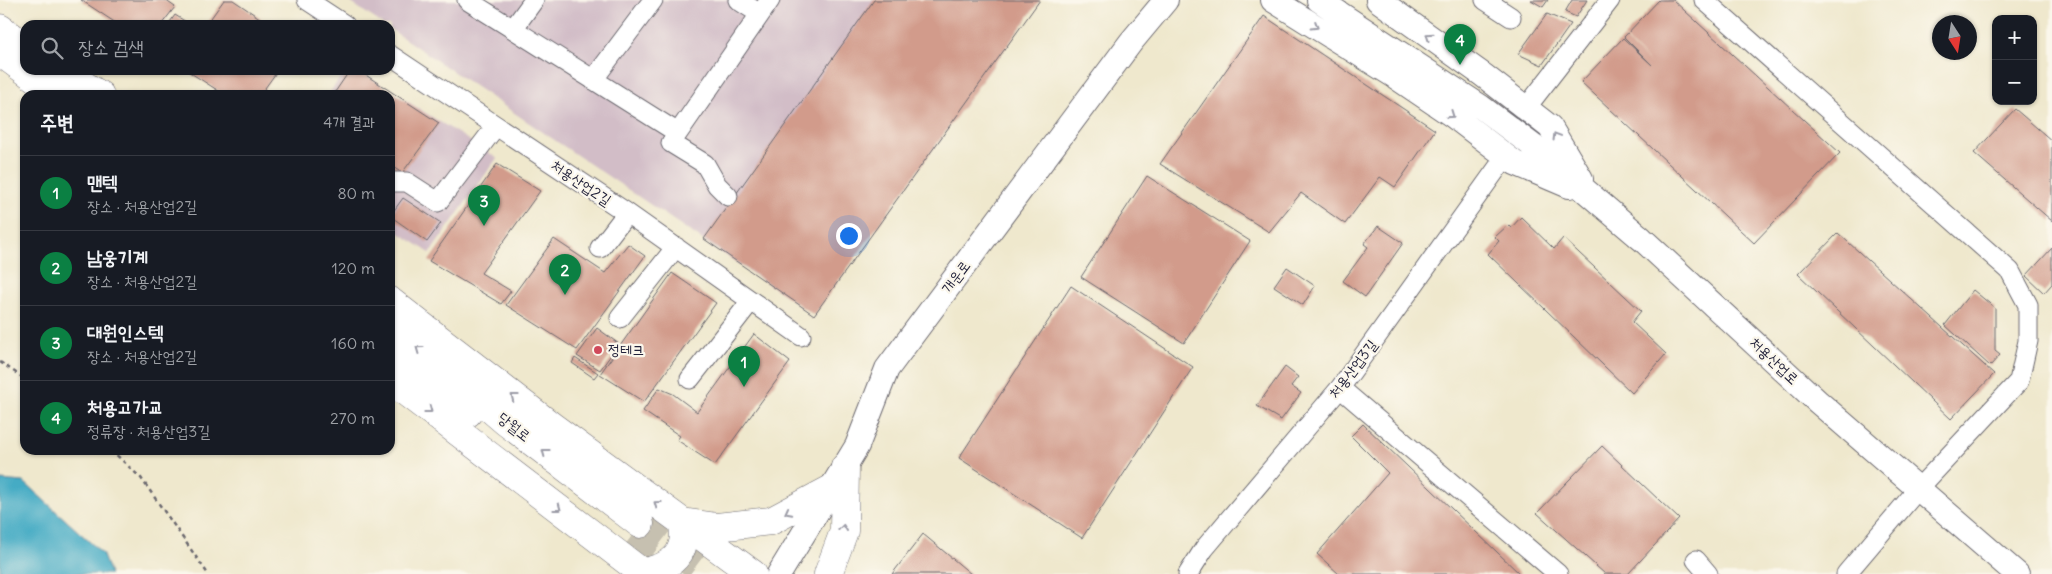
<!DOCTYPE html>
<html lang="ko">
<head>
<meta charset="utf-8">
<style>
  :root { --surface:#171b24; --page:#20242c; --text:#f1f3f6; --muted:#9ea1a6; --line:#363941; --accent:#0b8043 }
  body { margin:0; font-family:Delius,"Poor Story",sans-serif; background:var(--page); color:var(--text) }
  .controls { position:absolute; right:15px; top:15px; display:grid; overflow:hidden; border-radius:10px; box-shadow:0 1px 4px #0004 }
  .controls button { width:45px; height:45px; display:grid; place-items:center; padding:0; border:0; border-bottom:1px solid var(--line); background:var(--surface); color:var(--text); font:25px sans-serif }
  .compass { position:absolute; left:1932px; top:15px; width:45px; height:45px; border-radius:50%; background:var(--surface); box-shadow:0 1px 4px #0004; rotate:168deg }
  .you { position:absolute; left:848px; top:235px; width:18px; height:18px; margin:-12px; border:4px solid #fff; border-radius:50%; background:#1a73e8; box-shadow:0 0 0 8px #1a73e833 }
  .badge { display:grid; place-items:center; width:32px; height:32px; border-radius:50%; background:var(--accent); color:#fff; font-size:16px; font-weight:700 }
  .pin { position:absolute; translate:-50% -41px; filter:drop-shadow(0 1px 2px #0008) }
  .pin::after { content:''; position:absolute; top:26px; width:18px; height:15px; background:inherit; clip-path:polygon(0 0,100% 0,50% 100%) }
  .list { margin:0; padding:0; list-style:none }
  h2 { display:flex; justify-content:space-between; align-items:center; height:65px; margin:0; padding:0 20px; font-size:21px }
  h2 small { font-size:16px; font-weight:400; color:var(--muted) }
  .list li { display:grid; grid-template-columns:32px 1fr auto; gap:15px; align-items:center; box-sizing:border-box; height:75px; padding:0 20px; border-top:1px solid var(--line) }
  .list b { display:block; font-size:19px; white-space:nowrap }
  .list p { margin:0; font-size:16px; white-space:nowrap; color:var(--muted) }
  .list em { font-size:16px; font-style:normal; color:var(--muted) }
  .icon { flex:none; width:28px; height:28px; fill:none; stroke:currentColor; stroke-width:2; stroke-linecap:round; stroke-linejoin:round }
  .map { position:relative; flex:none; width:2052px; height:574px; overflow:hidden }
  .search { position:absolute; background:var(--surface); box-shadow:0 1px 4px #0004; left:20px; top:20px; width:375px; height:55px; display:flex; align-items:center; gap:12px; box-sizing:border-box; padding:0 18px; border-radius:15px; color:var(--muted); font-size:19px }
  .panel { position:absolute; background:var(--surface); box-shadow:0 1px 4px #0004; left:20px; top:90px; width:375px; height:365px; border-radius:15px }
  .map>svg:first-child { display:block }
  .industrial { fill:#d2bdc7 }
  .water { fill:#44abc4; stroke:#336680 }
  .building { fill:#d29b8b }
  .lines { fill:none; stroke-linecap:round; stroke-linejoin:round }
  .highway-tunnel { stroke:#c6c0b0; stroke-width:28; stroke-dasharray:28 14; stroke-linecap:butt }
  .minor-casing { stroke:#6a676e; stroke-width:21 }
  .major-casing { stroke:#6a676e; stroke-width:26 }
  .highway-casing { stroke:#6a676e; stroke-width:29 }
  .path { stroke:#6a676e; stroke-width:2.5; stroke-dasharray:4 4; stroke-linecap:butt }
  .minor { stroke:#fff; stroke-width:19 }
  .major { stroke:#fff; stroke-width:24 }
  .highway { stroke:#fff; stroke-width:28 }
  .oneway { stroke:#9c9ca7 }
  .poi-dot { fill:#d1495b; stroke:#fbf7ec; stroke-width:2 }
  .labels { text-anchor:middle; stroke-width:4.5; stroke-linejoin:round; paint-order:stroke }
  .street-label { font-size:15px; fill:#22223b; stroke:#fbf7ec }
  .poi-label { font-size:15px; fill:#22223b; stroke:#fbf7ec; text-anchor:start }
</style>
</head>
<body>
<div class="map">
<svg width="2052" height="574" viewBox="0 0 2052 574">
  <rect width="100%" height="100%" fill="#fbf7ec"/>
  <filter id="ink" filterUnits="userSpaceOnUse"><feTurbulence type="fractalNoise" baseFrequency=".02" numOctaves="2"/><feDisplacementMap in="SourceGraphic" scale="10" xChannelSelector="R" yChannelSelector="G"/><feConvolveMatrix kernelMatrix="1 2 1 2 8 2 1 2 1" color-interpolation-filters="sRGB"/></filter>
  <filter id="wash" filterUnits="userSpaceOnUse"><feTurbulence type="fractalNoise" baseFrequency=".0096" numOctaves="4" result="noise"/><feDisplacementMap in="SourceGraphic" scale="20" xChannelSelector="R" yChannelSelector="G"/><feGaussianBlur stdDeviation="1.12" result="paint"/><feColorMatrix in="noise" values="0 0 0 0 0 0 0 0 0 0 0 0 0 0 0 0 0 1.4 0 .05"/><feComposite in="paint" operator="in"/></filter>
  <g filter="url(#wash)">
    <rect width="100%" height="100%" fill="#efe8cd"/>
    <path class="industrial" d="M347,0H1040L814,315L390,29V25H384Z
      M346,70H358L497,158L430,253L390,227V95H328Z"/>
    <path class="water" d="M0,480L24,482L102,553L110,574H0Z"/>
    <g id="blocks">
      <path class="building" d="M81,0H165L175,7L161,25H119Z
        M224,0H233L270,25H206Z
        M874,0H1040L814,315L704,239Z
        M1531,0H1548L1543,7Z
        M1572,0H1587L1576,17L1565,12Z
        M1659,0H1673L1840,153L1754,243L1581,82L1623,38L1652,65L1624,37Z
        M1547,14L1571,24L1542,65L1518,54Z
        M175,15L191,25H168Z
        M1264,16L1435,130L1395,187L1380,177L1345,224L1301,193L1269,232L1160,164Z
        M186,70H278L260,95H225Z
        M350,70H358L439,123L402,173L390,165V95H333Z
        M2015,109L2052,141V221L1974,153Z
        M497,164L540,191L481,273L511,291L501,304L429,261Z
        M1147,176L1250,241L1184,343L1081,277Z
        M403,198L441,223L427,242L390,216Z
        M1521,217L1554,249L1563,238L1641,311L1632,322L1666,354L1632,393L1488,254L1499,241L1495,237L1508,225L1511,228Z
        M1378,226L1403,243L1365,297L1343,281L1368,247L1364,244Z
        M1838,233L1994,374L1951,419L1798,274Z
        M554,239L605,273L628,244L645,256L577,350L506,305Z
        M2052,248V284L2044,293L2026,276Z
        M1287,267L1315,286L1303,305L1274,286Z
        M672,273L716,303L644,402L600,374Z
        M1071,286L1193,367L1082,538L959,458Z
        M1973,290L1995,308V351L2000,355L1990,366L1945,325Z
        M597,328L619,344L600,370L577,356Z
        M754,334L790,362L715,465L677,440L680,436L643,411L659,388L673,394L697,412Z
        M575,358L598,373L594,378L572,363Z
        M1285,367L1298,377L1291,386L1301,393L1281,420L1257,406Z
        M1363,424L1520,574H1339L1317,554L1388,473L1351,436Z
        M1602,446L1679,519L1628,574H1605L1537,513Z
        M923,534L971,574H892Z"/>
    </g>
  </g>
  <g filter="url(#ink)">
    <use href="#blocks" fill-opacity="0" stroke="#6a676e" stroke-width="1"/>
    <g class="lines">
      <path class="highway-tunnel" d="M640,524L706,574
        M628,541L672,574"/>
      <g class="minor-casing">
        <path id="minor" d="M307,0L345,25
          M467,0L678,133
          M738,0L760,14
          M1485,0L1511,17
          M1704,0L2010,271L2028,305V341L2019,381L1918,489L1846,574
          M513,29L534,0
          M390,55L627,213L801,336
          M593,80L653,0
          M1526,108L1610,0
          M390,182H407L438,202L496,126
          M728,196L717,185L705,164L671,143L770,0
          M600,248L627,213
          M620,318L676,247
          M690,379L751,301
          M1340,388L1558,574
          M1696,560L1708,574
          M1188,574L1204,549L1340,388L1506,156"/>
      </g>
      <g class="major-casing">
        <path id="major" d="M1273,0L1393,75L1452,115L1515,163L1569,186
          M1319,0L1481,107L1533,146L1642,239L1817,401L2017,574
          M1378,0L1483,75L1550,127L1581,179
          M779,574L857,446L887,369L1131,42L1166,0"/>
      </g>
      <g class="highway-casing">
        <path id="highway" d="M0,28L25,46
          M0,52L58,95
          M60,70L100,95
          M390,301L553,427L753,574
          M390,328L430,357L506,422L640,524
          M390,352L468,413
          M390,380L644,574
          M642,572C671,568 690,553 682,522L717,527L771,521L831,489
          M828,574L844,531L845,467"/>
      </g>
      <path class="path" d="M0,362L25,379
        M111,450L141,478L208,574"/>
      <use href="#minor" class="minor"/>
      <use href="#major" class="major"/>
      <use href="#highway" class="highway"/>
    </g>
    <defs><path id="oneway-chevron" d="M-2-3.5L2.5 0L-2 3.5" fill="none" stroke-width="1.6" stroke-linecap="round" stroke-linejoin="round" transform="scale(1.25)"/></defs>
    <g class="oneway">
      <use href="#oneway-chevron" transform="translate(1315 26) rotate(32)"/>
      <use href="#oneway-chevron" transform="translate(1429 36) rotate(-145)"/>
      <use href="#oneway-chevron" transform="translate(1451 115) rotate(35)"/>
      <use href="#oneway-chevron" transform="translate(1556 136) rotate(-121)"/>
      <use href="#oneway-chevron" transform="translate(419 349) rotate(-144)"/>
      <use href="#oneway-chevron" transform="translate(514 397) rotate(-142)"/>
      <use href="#oneway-chevron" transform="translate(429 410) rotate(37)"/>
      <use href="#oneway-chevron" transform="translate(545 452) rotate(-143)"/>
      <use href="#oneway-chevron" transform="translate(657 504) rotate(-144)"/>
      <use href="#oneway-chevron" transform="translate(558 508) rotate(37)"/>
      <use href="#oneway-chevron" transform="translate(788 512) rotate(152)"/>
      <use href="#oneway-chevron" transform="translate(843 528) rotate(-83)"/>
    </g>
  </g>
  <circle class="poi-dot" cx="598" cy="350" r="5"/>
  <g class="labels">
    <g class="street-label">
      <text transform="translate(581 183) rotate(34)" y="5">처용산업2길</text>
      <text transform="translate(956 277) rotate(-53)" y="5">개운로</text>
      <text transform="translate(1774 361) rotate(43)" y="5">처용산업로</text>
      <text transform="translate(1353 369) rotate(-53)" y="5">처용산업3길</text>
      <text transform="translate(514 427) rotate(38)" y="5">당월로</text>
    </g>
    <g class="poi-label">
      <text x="608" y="355">정테크</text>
    </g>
  </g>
</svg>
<div class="controls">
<button>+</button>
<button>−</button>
</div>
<svg class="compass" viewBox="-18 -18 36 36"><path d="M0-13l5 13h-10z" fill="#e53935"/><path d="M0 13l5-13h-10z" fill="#9ea1a6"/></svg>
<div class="you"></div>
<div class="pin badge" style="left:744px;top:387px">1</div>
<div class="pin badge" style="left:565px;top:295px">2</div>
<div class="pin badge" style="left:484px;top:226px">3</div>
<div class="pin badge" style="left:1460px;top:65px">4</div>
<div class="search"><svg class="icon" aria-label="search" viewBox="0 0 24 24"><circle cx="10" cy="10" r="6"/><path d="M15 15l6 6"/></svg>장소 검색</div>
<section class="panel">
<h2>주변<small>4개 결과</small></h2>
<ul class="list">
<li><span class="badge">1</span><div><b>맨텍</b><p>장소 · 처용산업2길</p></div><em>80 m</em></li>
<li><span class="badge">2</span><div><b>남웅기계</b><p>장소 · 처용산업2길</p></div><em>120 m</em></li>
<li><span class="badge">3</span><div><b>대원인스텍</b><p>장소 · 처용산업2길</p></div><em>160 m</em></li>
<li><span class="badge">4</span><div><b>처용고가교</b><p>정류장 · 처용산업3길</p></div><em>270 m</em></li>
</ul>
</section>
</div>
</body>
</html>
